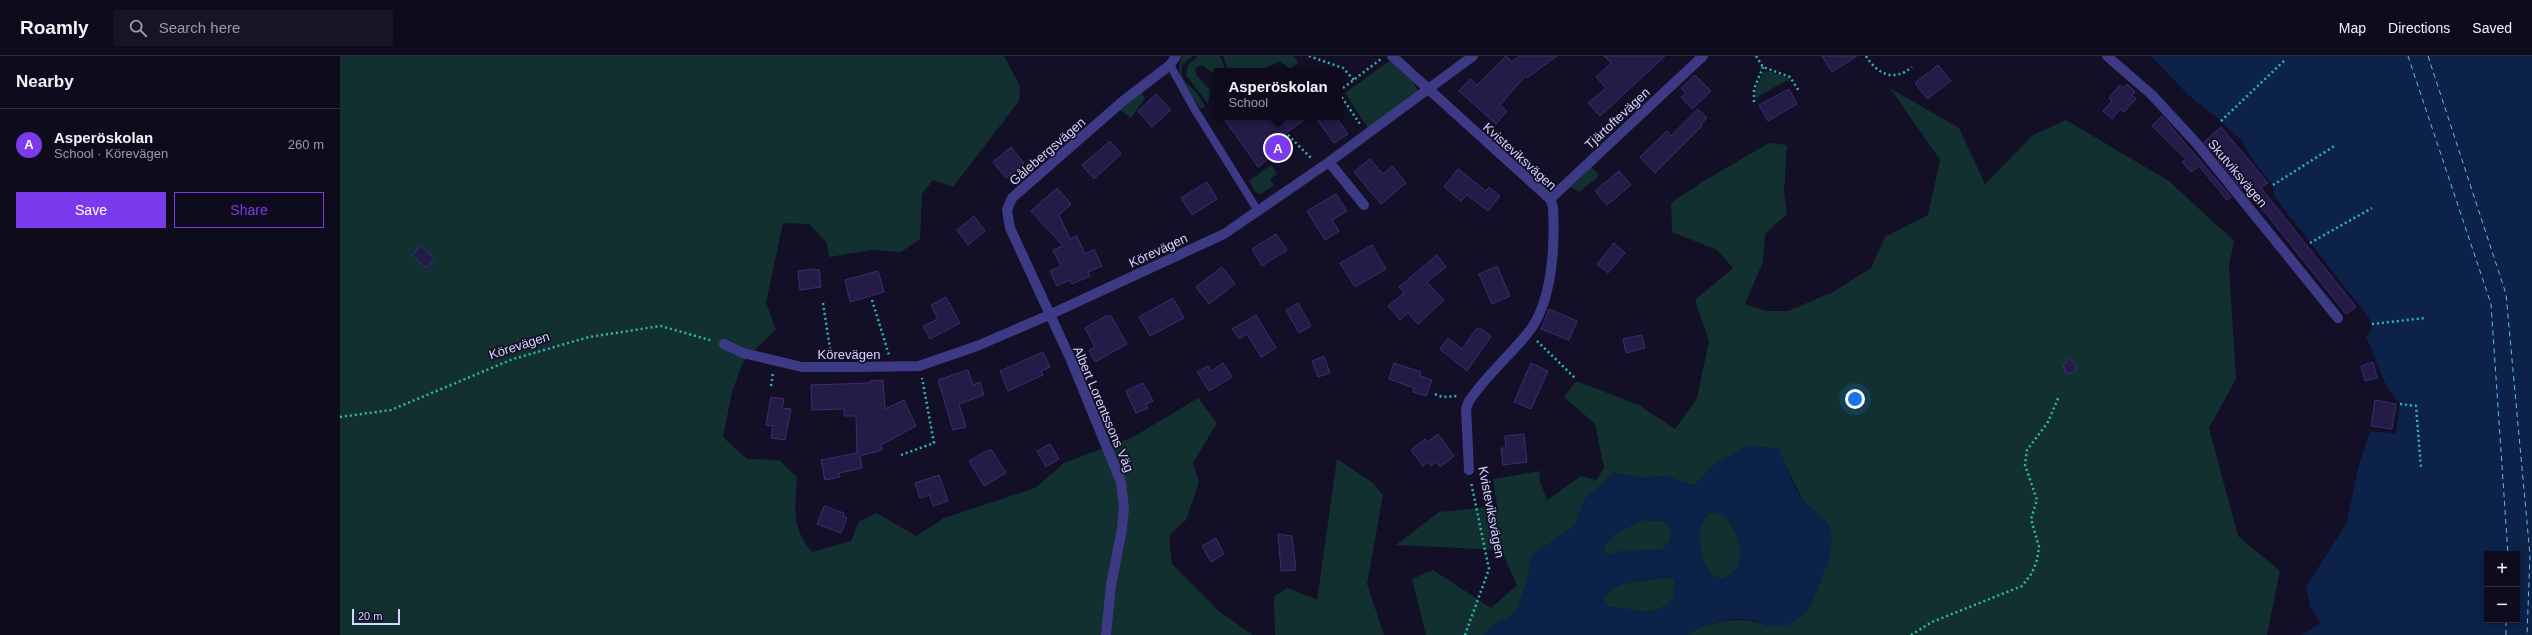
<!DOCTYPE html>
<html lang="en">
<head>
<meta charset="utf-8">
<style>
  :root { --surface:#0e0b1c; --page:#171425; --text:#f1f3f6; --muted:#9b9ba3; --line:#2e2b3b; --accent:#7c3aed }
  body { margin:0; font-family:Arial,sans-serif; background:var(--page); color:var(--text) }
  .controls { position:absolute; right:12px; bottom:12px; display:grid; overflow:hidden; border-radius:0px; box-shadow:0 2px 6px #0003 }
  .controls button { width:36px; height:36px; display:grid; place-items:center; padding:0; border:0; border-bottom:1px solid var(--line); background:var(--surface); color:var(--text); font:20px sans-serif }
  .scale { position:absolute; left:12px; bottom:10px; width:48px; box-sizing:border-box; padding-left:4px; border:2px solid #d9d4ff; border-top:0; font-size:11px; line-height:14px; white-space:nowrap; color:#d9d4ff; -webkit-text-stroke:3px #130f26; paint-order:stroke }
  .you { position:absolute; left:1515px; top:343px; width:14px; height:14px; margin:-10px; border:3px solid #fff; border-radius:50%; background:#1a73e8; box-shadow:0 0 0 6px #1a73e833 }
  .badge { display:grid; place-items:center; width:26px; height:26px; border-radius:50%; background:var(--accent); color:#fff; font-size:13px; font-weight:700 }
  .pin { position:absolute; translate:-50% -50%; border:2px solid #fff; box-shadow:0 1px 4px #0006 }
  .popup { position:absolute; left:874px; top:12px; width:128px; height:52px; box-sizing:border-box; display:grid; place-content:center; border-radius:0px; background:var(--surface); filter:drop-shadow(0 1px 3px #0005); font-size:13px; white-space:nowrap; color:var(--muted) }
  .popup b { font-size:15px; color:var(--text) }
  .popup::after { content:''; position:absolute; left:50%; top:100%; margin-left:-8px; border:8px solid transparent; border-top-color:var(--surface) }
  .list { margin:0; padding:0; list-style:none }
  h2 { display:flex; justify-content:space-between; align-items:center; height:52px; margin:0; padding:0 16px; font-size:17px }
  h2 small { font-size:13px; font-weight:400; color:var(--muted) }
  .list li { display:grid; grid-template-columns:26px 1fr auto; gap:12px; align-items:center; box-sizing:border-box; height:72px; padding:0 16px; border-top:1px solid var(--line) }
  .list b { display:block; font-size:15px; white-space:nowrap }
  .list p { margin:0; font-size:13px; white-space:nowrap; color:var(--muted) }
  .list em { font-size:13px; font-style:normal; color:var(--muted) }
  .actions { display:flex; gap:8px; padding:12px 16px }
  .actions a { flex:1; padding:9px 0; border:1px solid var(--accent); border-radius:0px; text-align:center; font-size:14px; color:var(--accent) }
  .actions .main { background:var(--accent); color:#fff }
  .icon { flex:none; width:22px; height:22px; fill:none; stroke:currentColor; stroke-width:2; stroke-linecap:round; stroke-linejoin:round }
  .map { position:relative; flex:none; width:2192px; height:579px; overflow:hidden }
  header { display:flex; align-items:center; gap:24px; box-sizing:border-box; height:56px; padding:0 20px; background:var(--surface); border-bottom:1px solid var(--line) }
  header strong { font-size:19px }
  nav { display:flex; gap:22px; margin-inline-start:auto; font-size:14px }
  .search { width:280px; height:36px; background:var(--page); display:flex; align-items:center; gap:10px; box-sizing:border-box; padding:0 14px; border-radius:0px; color:var(--muted); font-size:15px }
  main { display:flex }
  aside { flex:1; background:var(--surface) }
  .map>svg:first-child { display:block }
  .green { fill:#12302f }
  .water { fill:#0c2248; fill-rule:evenodd }
  .lines { fill:none; stroke-linecap:round; stroke-linejoin:round }
  .ferry { stroke:#62b6ff; stroke-width:1; stroke-dasharray:5 4; stroke-linecap:butt }
  .building { fill:#241b47; stroke:#3b2d73 }
  .path { stroke:#2fb8b0; stroke-width:2.5; stroke-dasharray:2 3; stroke-linecap:butt }
  .lane { stroke:#3d3a85; stroke-width:8 }
  .street { stroke:#3d3a85; stroke-width:10 }
  .labels { text-anchor:middle; stroke-width:3.5; stroke-linejoin:round; paint-order:stroke }
  .street-label { font-size:13px; fill:#d9d4ff; stroke:#130f26 }
</style>
</head>
<body>
<header>
<strong>Roamly</strong>
<div class="search"><svg class="icon" aria-label="search" viewBox="0 0 24 24"><circle cx="10" cy="10" r="6"/><path d="M15 15l6 6"/></svg>Search here</div>
<nav><a>Map</a><a>Directions</a><a>Saved</a></nav>
</header>
<main>
<aside>
<h2>Nearby<small></small></h2>
<ul class="list">
<li><span class="badge">A</span><div><b>Asperöskolan</b><p>School · Körevägen</p></div><em>260 m</em></li>
</ul>
<div class="actions"><a class="main">Save</a><a>Share</a></div>
</aside>
<div class="map">
<svg width="2192" height="579" viewBox="0 0 2192 579">
  <rect width="100%" height="100%" fill="#130f26"/>
  <path class="green" d="M0,0H664L680,30L679,45L613,131L593,124L582,138L580,183L561,196L531,194L489,201L487,187L469,168L443,167L426,247L436,273L403,306L392,336L383,381L407,403L439,404L457,421C455,451 451,472 472,496L511,485L519,465L537,457L576,480L604,462L695,432L724,407L793,381L858,342L877,367L853,407L859,426L846,464L829,479L832,508L880,556L913,579H0Z
    M842,0H853L843,8C839,22 845,25 853,33C858,38 861,44 865,50L861,53C850,37 833,20 842,0Z
    M858,0H880L886,15H877V20L862,9L855,12L857,20L870,34L868,48L846,19L848,9Z
    M883,0H954L958,7L950,13L940,5L919,15H888Z
    M1049,5L1072,24L1078,35L1028,72L1005,37Z
    M1428,15L1448,22L1450,25H1446L1419,40L1417,45L1415,36L1423,16Z
    M1550,32L1619,72L1645,128L1693,79L1726,64L1829,125L1894,185L1889,210L1896,323L1869,372L1898,480L1940,515L1927,579H1346C1372,564 1401,559 1429,570L1488,468L1464,446L1445,409H1373L1354,430L1325,420L1301,422L1274,417L1245,443L1235,470L1193,499L1187,526L1175,558L1154,569L1144,579H1086L1072,523L1093,514L1151,552L1177,529L1161,494L1056,489L1099,456L1157,450L1153,423L1200,415L1199,423L1207,444L1241,420L1256,424L1264,412L1255,368L1224,341L1236,325L1299,349L1335,373L1357,342L1369,285L1355,244L1393,212L1377,194L1332,176L1331,147L1362,126L1429,87L1447,89L1444,136L1447,158L1425,178L1423,206L1405,248L1426,255H1448L1493,236L1531,212L1545,181L1588,159L1600,104Z
    M801,36L805,42L791,62L780,54Z
    M929,110H932L937,118L930,123L934,129L921,138L916,137L909,125Z
    M1251,111L1259,118L1258,121L1239,136L1231,131Z
    M997,403L1033,427L1043,439L1027,528L1044,579H935L934,540L948,532L977,544Z
    M1369,457C1375,457 1382,458 1387,462C1396,472 1405,496 1399,509C1396,516 1389,519 1383,523L1370,519C1360,499 1352,475 1369,457Z
    M1301,464L1324,465L1332,473L1331,484L1322,494L1282,495L1267,500L1263,492L1275,478Z
    M1326,521L1334,524V543C1308,565 1297,552 1269,551L1263,542C1283,520 1299,528 1326,521Z"/>
  <path class="water" d="M1811,0H2192V579H1962L1981,567L1971,553L1966,531L2007,466L2018,412L2030,375L2056,378L2060,348L2047,332L2026,280L2032,273L2029,262L1934,140L1933,129L1914,106L1903,86L1875,60L1848,39ZM2147,498H2177V564H2147Z
    M1406,390L1439,392C1445,410 1453,429 1463,445C1469,454 1485,459 1489,470C1495,488 1489,504 1482,522C1473,548 1462,574 1430,570C1425,569 1420,566 1416,565C1391,560 1367,567 1346,579H1144L1154,569L1175,558L1187,526L1192,499L1235,470L1245,443L1274,417L1301,422L1325,420L1354,430L1373,409ZM1369,457C1375,457 1382,458 1387,462C1396,472 1405,496 1399,509C1396,516 1389,519 1383,523L1370,519C1360,500 1353,474 1369,457ZM1302,464L1324,465L1332,473L1330,484L1322,494L1282,495L1267,499L1263,492L1275,478ZM1326,521L1334,524V543C1309,565 1296,552 1269,551L1263,542C1281,521 1301,527 1326,521Z"/>
  <g class="lines">
    <path class="ferry" d="M2068,0L2151,248L2168,498
      M2088,0L2166,238L2190,499L2187,579
      M2166,579V564"/>
  </g>
  <path class="building" d="M1166,0L1172,6L1179,0H1217L1187,22L1185,20L1160,49L1167,55L1156,68L1119,35L1130,23L1137,29Z
    M1264,0H1325L1260,60L1248,47L1266,32L1256,21L1271,7Z
    M1482,0H1517L1492,16Z
    M1598,9L1611,25L1587,43L1575,27Z
    M1355,19L1371,35L1352,53L1341,41L1346,37L1341,32Z
    M1787,28L1795,36L1792,39L1796,43L1784,56L1780,53L1772,63L1763,55L1772,45L1769,42L1780,29L1783,32Z
    M1449,33L1457,48L1428,65L1419,49Z
    M816,38L831,54L812,71L798,55Z
    M1358,53L1367,62L1361,68L1362,70L1315,117L1300,101L1327,75L1331,80Z
    M1822,60L1891,141L1887,144L1859,110L1851,116L1842,106L1846,103L1812,70Z
    M883,61H968L939,82L945,90L918,111Z
    M975,61H996L1008,78L994,87Z
    M1881,71L1928,127L1921,132L2016,251L2006,258L1904,130L1901,132L1864,86Z
    M770,85L781,98L754,123L742,109Z
    M671,91L684,107L666,122L653,106Z
    M1030,103L1043,118L1052,110L1066,127L1041,148L1014,116Z
    M1118,113L1146,135L1149,131L1160,140L1148,155L1127,139L1121,145L1104,131Z
    M1279,115L1291,129L1267,149L1255,135Z
    M867,126L877,143L852,159L841,142Z
    M717,132L731,148L719,159L730,183L737,180L745,198L754,193L762,210L748,216L750,220L732,228L730,224L717,230L710,215L721,210L713,194L723,190L691,155Z
    M996,138L1007,155L992,164L999,175L985,184L967,155Z
    M634,160L645,175L628,189L617,174Z
    M936,178L947,194L922,210L912,193Z
    M1274,187L1285,197L1268,217L1257,208Z
    M1032,189L1046,213L1015,231L1000,207Z
    M81,190L95,203L86,212L72,199Z
    M1097,199L1106,211L1087,226L1104,244L1078,268L1068,257L1060,264L1048,250L1064,237L1059,231Z
    M1157,210L1170,240L1152,248L1139,218Z
    M882,211L895,228L869,248L856,231Z
    M474,213L479,214L481,231L460,234L458,215Z
    M538,215L544,236L510,246L505,224Z
    M606,241L620,267L590,283L583,270L598,263L591,249Z
    M833,242L844,262L810,280L799,261Z
    M958,247L971,270L959,277L946,254Z
    M1209,253L1237,265L1229,284L1201,273Z
    M916,259L936,292L921,301L907,278L899,283L892,273Z
    M766,260H771L787,288L755,306L749,294L755,291L745,272Z
    M1136,273H1141L1151,280L1127,315L1100,293L1108,282L1122,293Z
    M1302,279L1305,292L1286,297L1283,283Z
    M703,296L710,311L701,315L703,319L668,335L660,315Z
    M984,300L990,317L978,321L972,305Z
    M1729,303L1737,308L1735,315L1730,318L1725,315L1723,309Z
    M2033,306L2037,322L2025,325L2021,310Z
    M883,307L892,321L869,335L857,316L868,310L871,315Z
    M1054,307L1081,316L1080,320L1092,324L1086,340L1073,336L1074,332L1049,323Z
    M1191,307L1208,315L1191,353L1174,346Z
    M628,314L633,329L640,326L644,339L619,348L626,371L613,374L598,324Z
    M543,324L545,353L564,344L576,370L541,389L542,394L520,400L522,412L499,417L500,421L485,424L481,404L517,397L516,360H504V353L472,354L471,329L530,327V325Z
    M803,327L813,345L806,348L808,352L796,357L786,335Z
    M431,341L444,343L442,352L451,353L445,384L431,382L433,370L426,369Z
    M2035,344L2056,348L2052,373L2031,370Z
    M1098,378L1114,400L1100,411L1096,406L1091,410L1088,406L1083,410L1071,394L1085,383L1087,386Z
    M1184,378L1187,406L1163,409L1161,392H1166L1165,380Z
    M710,388L719,403L706,411L697,395Z
    M648,394H652L666,417L644,430L629,405Z
    M599,419L608,445L593,450L590,439L580,442L575,427Z
    M484,450L504,457L503,460L507,462L501,477L477,468Z
    M938,478L952,480L956,514L941,515Z
    M876,482L884,498L871,506L862,490Z"/>
  <g class="lines">
    <path class="path" d="M969,0L1003,12L1014,24
      M1416,0L1423,11L1450,21L1459,35
      M1526,0C1538,19 1554,26 1572,11
      M999,35L1041,3
      M999,37L1020,68
      M1414,46V33L1423,11
      M1881,65L1945,4
      M948,79L972,103
      M1933,129L1996,89
      M1970,187L2032,152
      M532,244L549,299
      M483,247L491,299
      M2032,268L2085,262
      M1197,285L1235,322
      M431,330L433,317
      M1095,338L1102,341L1118,340
      M2060,348L2076,350L2081,412
      M0,361L51,354L173,303L249,281L321,270L373,285
      M561,399L594,387L582,322
      M1125,579L1149,513L1131,426
      M1571,579L1592,566L1682,530L1692,517L1697,504L1699,491L1691,463L1697,444L1685,409L1687,394L1708,366L1719,340"/>
    <path class="lane" d="M830,9L855,54L918,155"/>
    <path class="street" d="M1052,0L1210,143L1213,151C1215,189 1213,247 1187,278C1168,301 1146,320 1129,345L1126,353L1129,414
      M1767,0L1812,39L1858,89L1998,262
      M989,106L1024,149
      M1210,143L1363,0
      M384,288L403,297L462,311H520L579,310L637,290L709,259L884,178L989,106L1133,0
      M766,579L771,529L782,473L784,452L781,426L731,304L670,172L667,154L672,142L783,45L830,9L836,0"/>
  </g>
  <g class="labels">
    <g class="street-label">
      <text transform="translate(1277 62) rotate(-43)" y="5">Tjärtoftevägen</text>
      <text transform="translate(707 95) rotate(-41)" y="5">Gålebergsvägen</text>
      <text transform="translate(1180 100) rotate(42)" y="5">Kvisteviksvägen</text>
      <text transform="translate(1898 117) rotate(50)" y="5">Skutviksvägen</text>
      <text transform="translate(818 194) rotate(-25)" y="5">Körevägen</text>
      <text transform="translate(179 289) rotate(-18)" y="5">Körevägen</text>
      <text x="509" y="303">Körevägen</text>
      <text transform="translate(764 353) rotate(67)" y="5">Albert Lorentssons Väg</text>
      <text transform="translate(1152 456) rotate(79)" y="5">Kvisteviksvägen</text>
    </g>
  </g>
</svg>
<div class="controls">
<button>+</button>
<button>−</button>
</div>
<div class="scale">20 m</div>
<div class="you"></div>
<div class="pin badge" style="left:938px;top:92px">A</div>
<div class="popup"><b>Asperöskolan</b>School</div>
</div>
</main>
</body>
</html>
